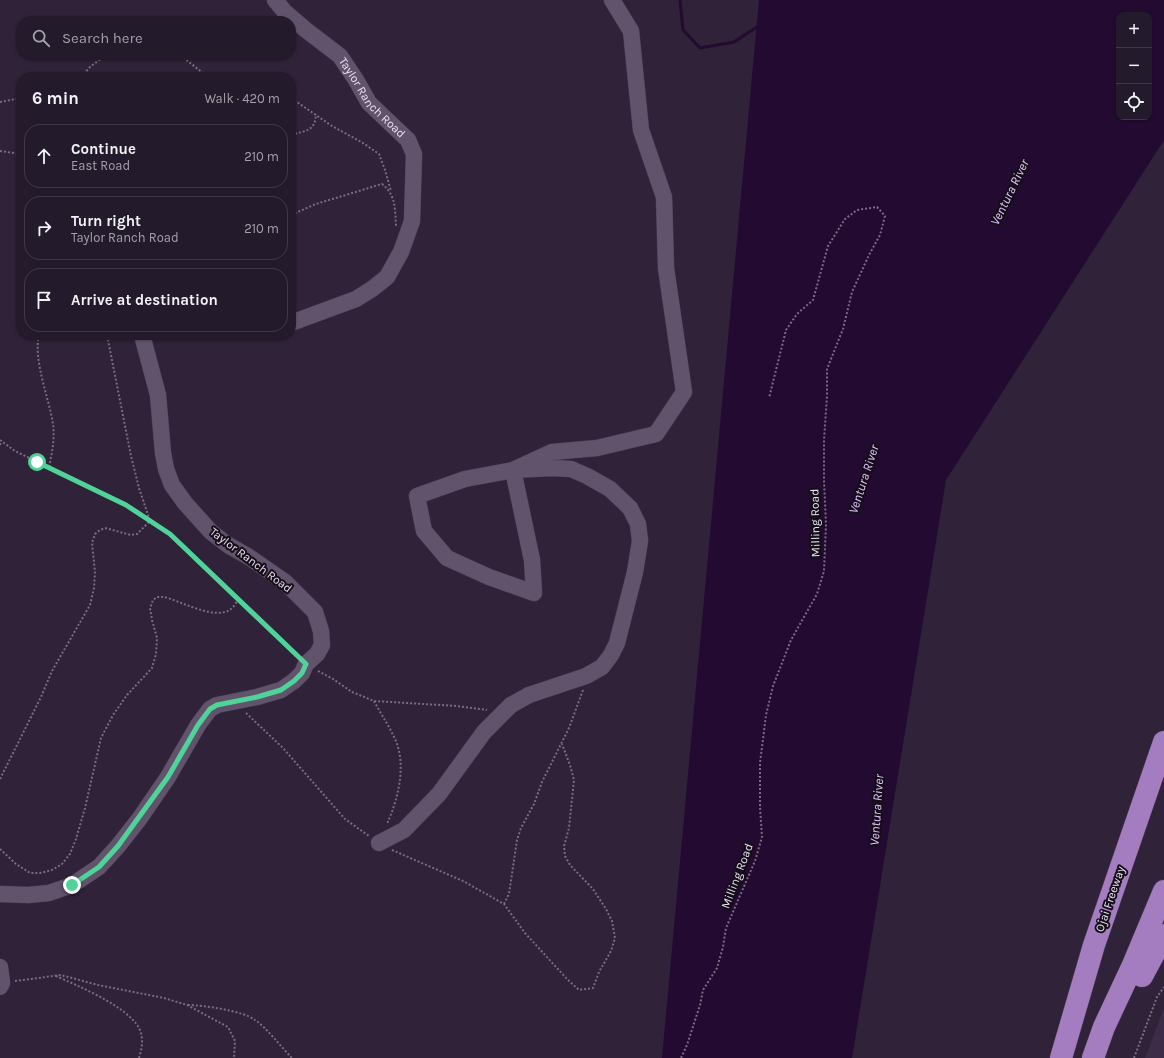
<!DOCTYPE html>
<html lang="en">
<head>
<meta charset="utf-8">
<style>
  :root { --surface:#231a2b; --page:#2f2737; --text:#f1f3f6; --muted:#a3a1a9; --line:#403847 }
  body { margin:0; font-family:Karla,sans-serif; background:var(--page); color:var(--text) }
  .controls { position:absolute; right:12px; top:12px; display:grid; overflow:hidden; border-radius:8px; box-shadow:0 1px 3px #0004 }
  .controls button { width:36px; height:36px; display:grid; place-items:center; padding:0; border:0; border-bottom:1px solid var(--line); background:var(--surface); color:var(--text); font:20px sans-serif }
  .stop { position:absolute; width:12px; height:12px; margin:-9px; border:3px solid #4fd398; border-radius:50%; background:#fff }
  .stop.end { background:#4fd398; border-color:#fff; box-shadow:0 1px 4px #0008 }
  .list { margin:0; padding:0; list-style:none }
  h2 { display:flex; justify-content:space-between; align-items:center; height:52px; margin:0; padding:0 16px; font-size:17px }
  h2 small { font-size:13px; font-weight:400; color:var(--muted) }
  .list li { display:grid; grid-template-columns:26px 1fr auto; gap:12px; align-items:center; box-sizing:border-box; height:64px; margin:0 8px 8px; padding:0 8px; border:1px solid var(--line); border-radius:16px }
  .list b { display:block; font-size:15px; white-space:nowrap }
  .list p { margin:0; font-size:13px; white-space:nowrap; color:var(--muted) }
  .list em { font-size:13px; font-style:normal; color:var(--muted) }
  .icon { flex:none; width:22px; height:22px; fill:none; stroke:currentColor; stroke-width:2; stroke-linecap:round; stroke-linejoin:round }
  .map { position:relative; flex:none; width:1164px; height:1058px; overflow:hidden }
  .search { position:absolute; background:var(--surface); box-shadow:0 1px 3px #0004; left:16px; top:16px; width:280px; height:44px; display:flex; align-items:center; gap:10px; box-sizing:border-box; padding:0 14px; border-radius:16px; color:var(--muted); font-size:15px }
  .panel { position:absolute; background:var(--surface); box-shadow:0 1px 3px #0004; left:16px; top:72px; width:280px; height:268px; border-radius:16px }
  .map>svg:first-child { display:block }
  .built { fill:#3d2c48 }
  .water { fill:#230a31; fill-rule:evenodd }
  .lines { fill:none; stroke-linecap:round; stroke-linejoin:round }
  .stream { stroke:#230a31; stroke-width:3 }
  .minor-casing { stroke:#4a3f53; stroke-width:17 }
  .highway-casing { stroke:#4a3f53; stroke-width:23 }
  .path { stroke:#796d82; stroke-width:2; stroke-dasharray:2 2; stroke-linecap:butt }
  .minor { stroke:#62536d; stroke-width:16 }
  .highway { stroke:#a47dc0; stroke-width:22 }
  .route { stroke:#4fd398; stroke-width:5 }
  .labels { text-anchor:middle; stroke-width:4; stroke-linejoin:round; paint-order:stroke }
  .street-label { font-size:12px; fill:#ece3f3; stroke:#140e19 }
  .water-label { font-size:13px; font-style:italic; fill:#e6c4fe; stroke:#140e19 }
</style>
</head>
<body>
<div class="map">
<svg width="1164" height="1058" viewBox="0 0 1164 1058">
  <rect width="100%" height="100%" fill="#2f2239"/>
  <path class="built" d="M1164,1008V1058H1145Z"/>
  <path class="water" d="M759,0H1164V140L946,480L852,1058H662ZM1119,15H1149V117H1119Z"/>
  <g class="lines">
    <path class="stream" d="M680,0L683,30L700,48L734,42L760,25"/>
    <g class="minor-casing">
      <g id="minor">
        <path id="s1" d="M275,0L285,12L306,30L340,56L356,80L369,103L408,140L414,154L412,221L401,252L387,277L372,289L356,299L291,323"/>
        <path d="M379,843L404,830L439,794L484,732L511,705L529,695L586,676L602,667L611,655L617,643L635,572L640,541L638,524L630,508L610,489L587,476L571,469L552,468L513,470L532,560L534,593L489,577L447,558L424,531L417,496L465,479L513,470L552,452L597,448L656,434L684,392L666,268L664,197L641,130L631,31L612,0"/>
        <path d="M0,894L28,895L49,893L72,885L99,867L118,846L140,818L168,777L198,725L210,709L217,705L257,697L281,690L294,681L302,673L306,664L317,654L322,645L321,631L315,612L285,582L249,557L228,545L211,532L185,503L172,485L166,469L163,453L158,395L142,335"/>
        <path d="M0,967L2,983L0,987"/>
      </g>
    </g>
    <g class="highway-casing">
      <path id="highway" d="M1142,976L1164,935
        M1061,1058L1094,945L1164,742
        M1093,1058L1104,1027L1133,965L1164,891"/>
    </g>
    <path class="path" d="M180,55L208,77
      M81,77L90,67L106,55
      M291,98L332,126L363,143L379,154L385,170L391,191
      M0,102L21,98
      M291,135C306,130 315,132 316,114
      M0,151L21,154
      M291,215L316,204L382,184C396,195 395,209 396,226
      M39,335C33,360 49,398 53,424C55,439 52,453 49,467
      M0,440L15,451L126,505L170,535L297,656
      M0,445L1,441
      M318,671L333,679L352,692L374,701L457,706L487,710
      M374,701C381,714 389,726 395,739C407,765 398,799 387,824
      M246,713L283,748L345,819L369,836
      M0,779L41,697L52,671L90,605L94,588L95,572L92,543L95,534L100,530L105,528L131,535L137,534L150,521L139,488L131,456L107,335
      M0,849L16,864L30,873H40L52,870L62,864L70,854L76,839L85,808L101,738L113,715L127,695L152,668L156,654L157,638L152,620L150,608L153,600L157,597H164C181,601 215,621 231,609C234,607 236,602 239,599
      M392,850L463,881L504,904L525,933L567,979L579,990L593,988L599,972L611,951L615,938L612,921L606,909L593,889L570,865L565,856L564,846L569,828L574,780L570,765L562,744
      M504,904L509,894L517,840L521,828L534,804L542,782L569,728L583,690
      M56,976C78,986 127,1006 139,1028C144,1038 142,1048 139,1058
      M15,981L61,975L98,985L164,998L187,1005L228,1027L235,1041L234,1058
      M188,1005C202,1005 244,1011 255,1020C267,1028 281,1047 292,1058
      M681,1058L687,1045L700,1005L703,990L717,968L723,947L726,928L755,861L762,837L760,807V763L766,715L773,686L791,640L817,594L824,571L826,525L824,480V440L827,396V369L843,329L852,292L869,255L880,235L885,216L877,207L857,210L845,219L828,246L813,300L797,314L786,330L769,398
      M1134,1058L1157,997L1164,987"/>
    <use href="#minor" class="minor"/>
    <use href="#highway" class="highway"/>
  </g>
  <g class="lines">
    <path class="route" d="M37,462L126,505L170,534L306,664L302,673L294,681L281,690L257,697L217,705L210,709L198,725L168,777L118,846L99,867L72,885"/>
  </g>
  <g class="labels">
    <g class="street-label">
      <text dy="4" stroke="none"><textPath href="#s1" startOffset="139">Taylor Ranch Road</textPath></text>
      <text transform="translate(815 523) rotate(-91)" y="4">Milling Road</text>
      <text transform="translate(251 560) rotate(37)" y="4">Taylor Ranch Road</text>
      <text transform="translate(737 876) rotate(-69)" y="4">Milling Road</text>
      <text transform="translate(1110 899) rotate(-71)" y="4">Ojai Freeway</text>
    </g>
    <g class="water-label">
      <text transform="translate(1009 192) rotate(-64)" y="5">Ventura River</text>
      <text transform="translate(863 479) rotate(-72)" y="5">Ventura River</text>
      <text transform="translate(876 810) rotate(-86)" y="5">Ventura River</text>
    </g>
  </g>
</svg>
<div class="controls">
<button>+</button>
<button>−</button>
<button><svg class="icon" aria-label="locate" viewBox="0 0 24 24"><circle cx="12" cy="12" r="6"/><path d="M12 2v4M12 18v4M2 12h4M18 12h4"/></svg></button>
</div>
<div class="stop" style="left:37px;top:462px"></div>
<div class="stop end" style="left:72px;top:885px"></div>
<div class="search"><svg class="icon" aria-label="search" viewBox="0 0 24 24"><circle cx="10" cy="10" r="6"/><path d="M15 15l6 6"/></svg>Search here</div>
<section class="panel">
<h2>6 min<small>Walk · 420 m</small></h2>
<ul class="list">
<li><svg class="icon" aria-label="ahead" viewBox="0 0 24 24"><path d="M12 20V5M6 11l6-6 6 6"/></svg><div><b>Continue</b><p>East Road</p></div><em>210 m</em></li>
<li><svg class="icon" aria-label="right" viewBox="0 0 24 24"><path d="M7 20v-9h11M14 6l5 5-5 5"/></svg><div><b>Turn right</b><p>Taylor Ranch Road</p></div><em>210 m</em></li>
<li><svg class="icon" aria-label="arrive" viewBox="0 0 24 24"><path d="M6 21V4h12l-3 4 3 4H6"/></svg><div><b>Arrive at destination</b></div></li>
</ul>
</section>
</div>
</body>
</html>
